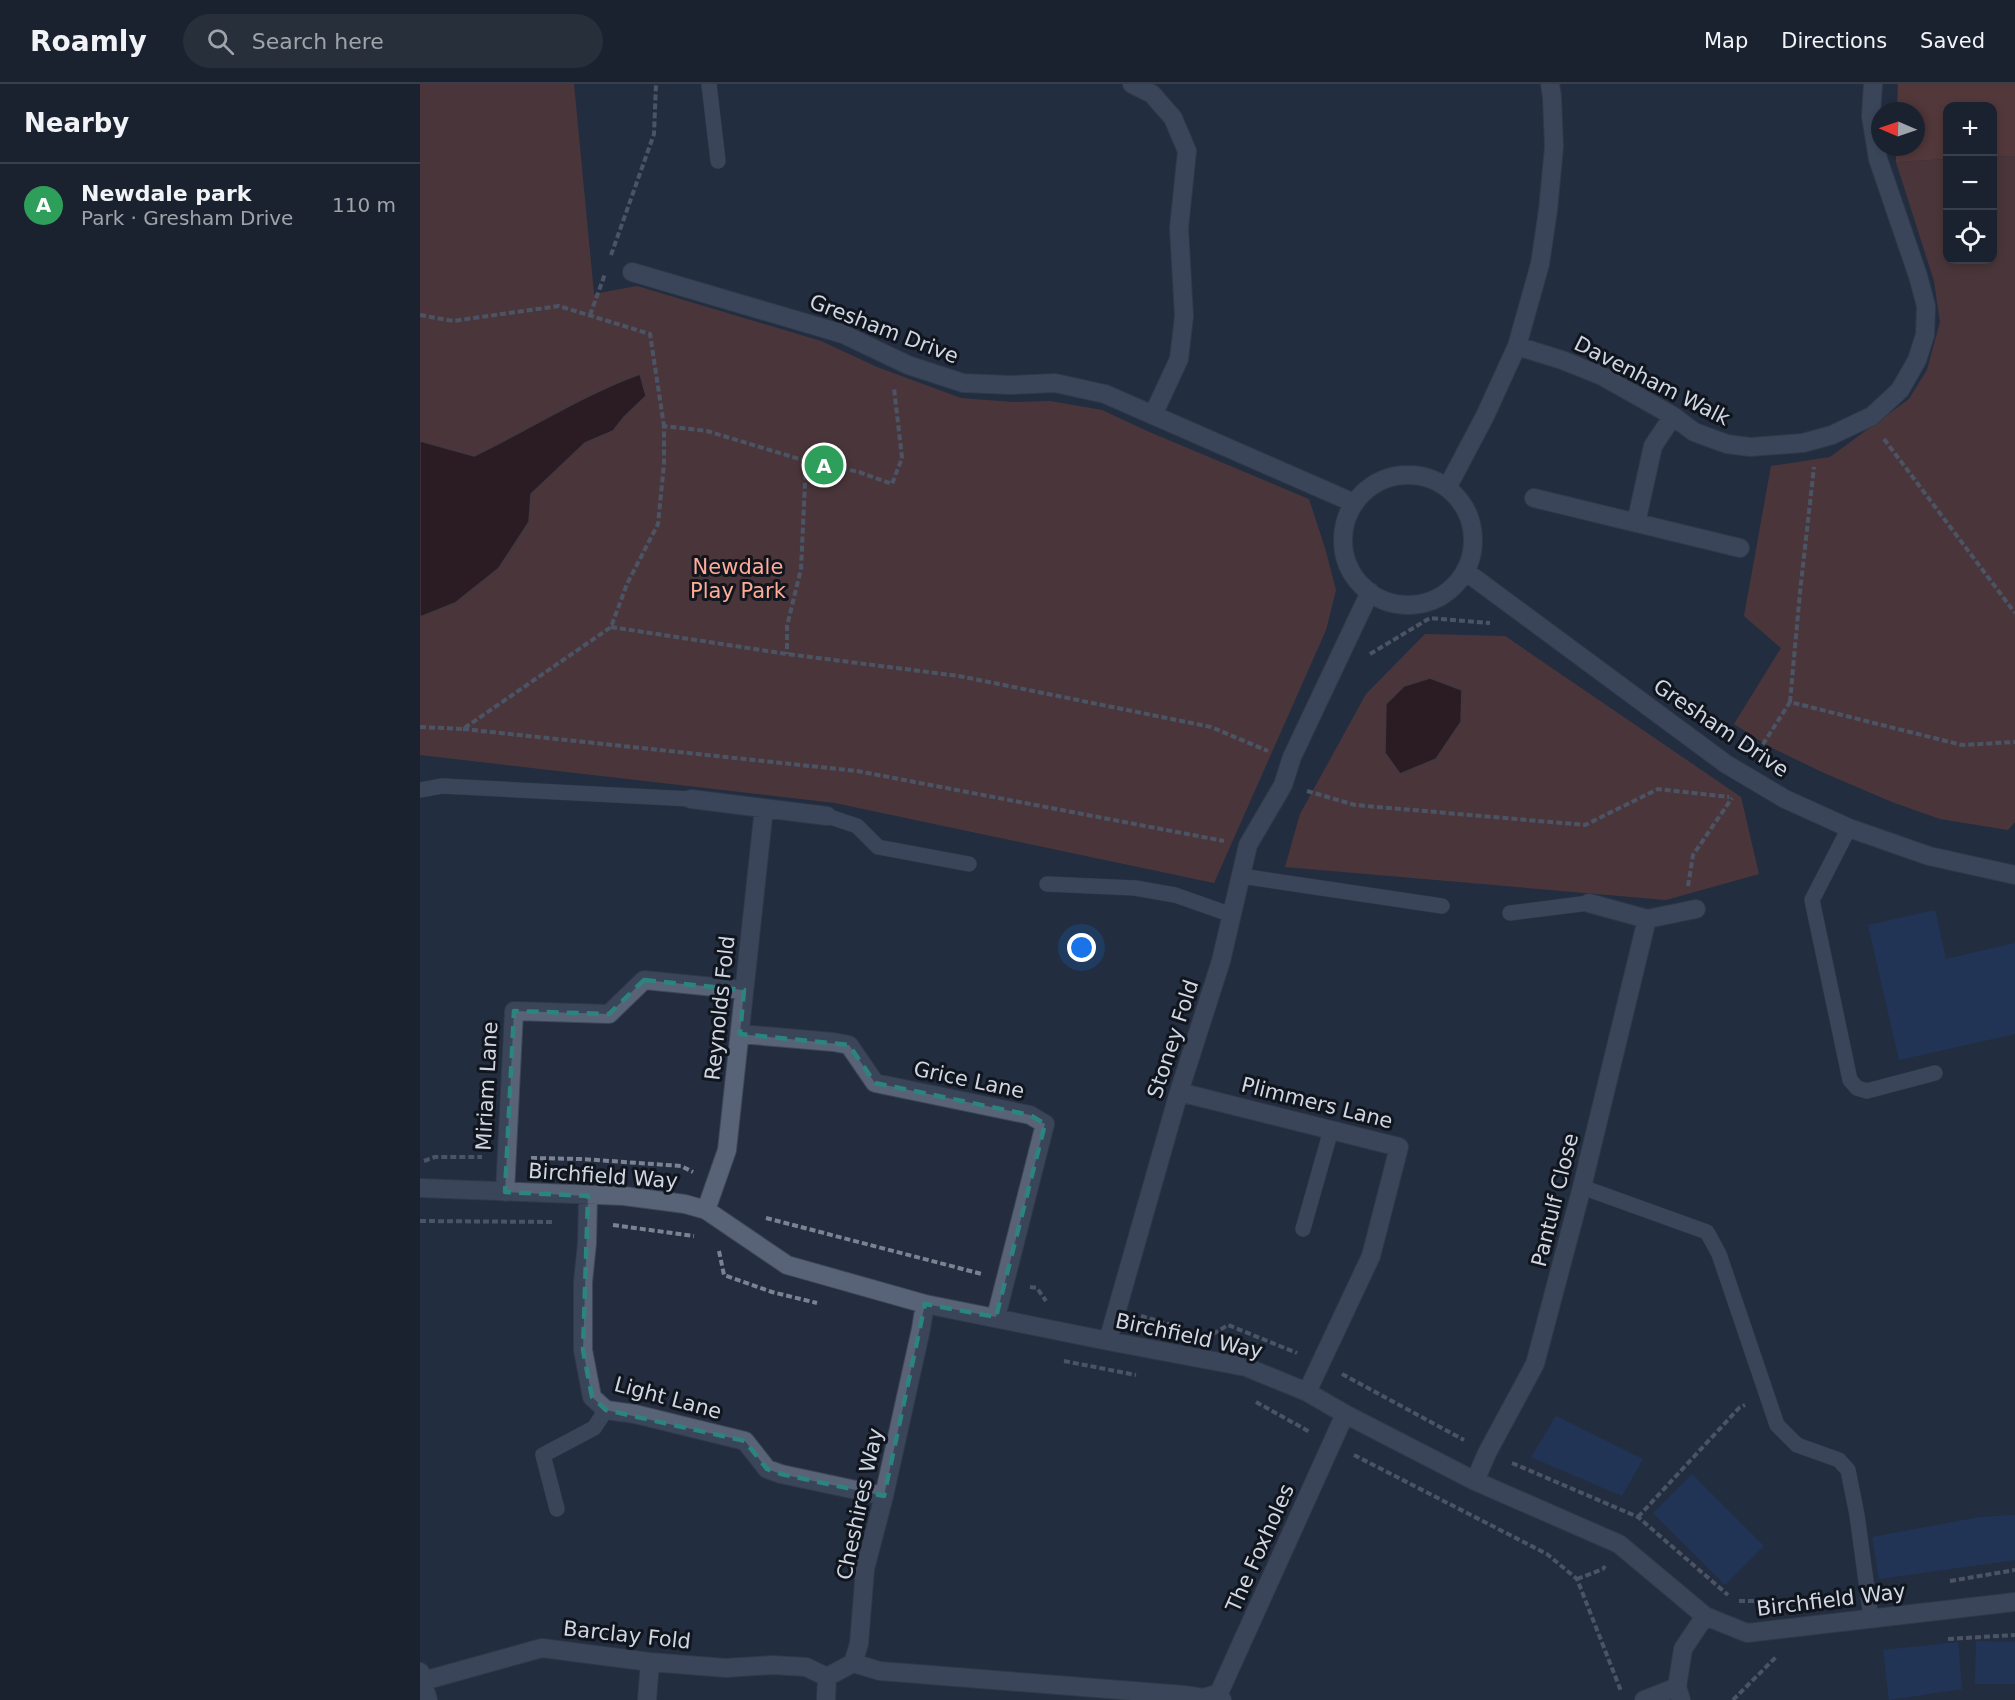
<!DOCTYPE html>
<html lang="en">
<head>
<meta charset="utf-8">
<style>
  :root { --surface:#1a222f; --page:#272f3b; --text:#f1f3f6; --muted:#9fa4aa; --line:#383f4b; --accent:#f49e89 }
  body { margin:0; font-family:"DejaVu Sans",sans-serif; background:var(--page); color:var(--text) }
  .controls { position:absolute; right:18px; top:18px; display:grid; overflow:hidden; border-radius:12px; box-shadow:0 3px 9px #0003 }
  .controls button { width:54px; height:54px; display:grid; place-items:center; padding:0; border:0; border-bottom:2px solid var(--line); background:var(--surface); color:var(--text); font:30px sans-serif }
  .compass { position:absolute; left:1451px; top:18px; width:54px; height:54px; border-radius:50%; background:var(--surface); box-shadow:0 3px 9px #0003; rotate:272deg }
  .you { position:absolute; left:662px; top:864px; width:21px; height:21px; margin:-15px; border:4px solid #fff; border-radius:50%; background:#1a73e8; box-shadow:0 0 0 9px #1a73e833 }
  .badge { display:grid; place-items:center; width:39px; height:39px; border-radius:50%; background:var(--accent); color:#fff; font-size:20px; font-weight:700 }
  .pin { position:absolute; translate:-50% -50%; border:3px solid #fff; box-shadow:0 2px 6px #0006 }
  .list { margin:0; padding:0; list-style:none }
  h2 { display:flex; justify-content:space-between; align-items:center; height:78px; margin:0; padding:0 24px; font-size:26px }
  h2 small { font-size:20px; font-weight:400; color:var(--muted) }
  .list li { display:grid; grid-template-columns:39px 1fr auto; gap:18px; align-items:center; box-sizing:border-box; height:84px; padding:0 24px; border-top:2px solid var(--line) }
  .list b { display:block; font-size:22px; white-space:nowrap }
  .list p { margin:0; font-size:20px; white-space:nowrap; color:var(--muted) }
  .list em { font-size:20px; font-style:normal; color:var(--muted) }
  .icon { flex:none; width:33px; height:33px; fill:none; stroke:currentColor; stroke-width:2; stroke-linecap:round; stroke-linejoin:round }
  .map { position:relative; flex:none; width:1595px; height:1616px; overflow:hidden }
  header { display:flex; align-items:center; gap:36px; box-sizing:border-box; height:84px; padding:0 30px; background:var(--surface); border-bottom:2px solid var(--line) }
  header strong { font-size:28px }
  nav { display:flex; gap:33px; margin-inline-start:auto; font-size:21px }
  .search { width:420px; height:54px; background:var(--page); display:flex; align-items:center; gap:15px; box-sizing:border-box; padding:0 21px; border-radius:33px; color:var(--muted); font-size:22px }
  main { display:flex }
  aside { flex:1; background:var(--surface) }
  .map>svg:first-child { display:block }
  .green { fill:#7b4134 }
  .forest { fill:#8c4636 }
  .water { fill:#370600; stroke:#654444; stroke-width:1.5 }
  .building { fill:#213c72 }
  .lines { fill:none; stroke-linecap:round; stroke-linejoin:round }
  .service-casing { stroke:#3f4756; stroke-width:16 }
  .minor-casing { stroke:#3f4756; stroke-width:20 }
  .path { stroke:#7b8392; stroke-width:4; stroke-dasharray:6 3; stroke-linecap:butt }
  .service { stroke:#586378; stroke-width:15 }
  .minor { stroke:#586378; stroke-width:18 }
  .marked { fill:none; stroke:#2c847f; stroke-width:4.5; stroke-dasharray:12 8; stroke-linejoin:round }
  .labels { text-anchor:middle; stroke-width:6; stroke-linejoin:round; paint-order:stroke }
  .street-label { font-size:21px; fill:#d0d6e2; stroke:#11151d }
  .park-label { font-size:21px; fill:#feab97; stroke:#11151d }
</style>
</head>
<body>
<header>
<strong>Roamly</strong>
<div class="search"><svg class="icon" aria-label="search" viewBox="0 0 24 24"><circle cx="10" cy="10" r="6"/><path d="M15 15l6 6"/></svg>Search here</div>
<nav><a>Map</a><a>Directions</a><a>Saved</a></nav>
</header>
<main>
<aside>
<h2>Nearby<small></small></h2>
<ul class="list">
<li><span class="badge" style="background:#2e9e5b">A</span><div><b>Newdale park</b><p>Park · Gresham Drive</p></div><em>110 m</em></li>
</ul>
</aside>
<div class="map">
<svg width="1595" height="1616" viewBox="0 0 1595 1616">
  <rect width="100%" height="100%" fill="#232d3f"/>
  <path class="green" d="M0,0H154L174,210L217,202L401,257L457,283L541,314L592,318L630,317L682,326L727,347L889,415L905,464L916,506L906,546L794,799L415,719L0,671Z
    M1595,72V738L1588,746L1520,735L1472,718L1404,689L1350,663L1314,640L1361,564L1324,532L1351,382L1410,373L1489,315L1507,286L1520,238L1514,197L1476,78L1527,75L1528,176H1572L1573,73Z
    M1005,550L1085,552L1321,713L1339,790L1246,816L865,783L880,730L946,610Z"/>
  <path class="forest" d="M1478,0H1595V72L1573,73L1572,22H1528L1527,75L1476,78V63H1496V27H1477Z"/>
  <path class="water" d="M220,290L226,312L204,333L193,347L165,359L111,410L109,438L79,484L35,519L0,533V357L54,372C110,345 162,311 220,290Z
    M1010,594L1042,606L1041,638L1016,675L980,690L965,669L966,620L984,602Z"/>
  <path class="building" d="M1515,826L1526,875L1595,859V950L1479,976L1448,841Z
    M1136,1332L1223,1375L1202,1412L1111,1373Z
    M1272,1390L1344,1462L1305,1501L1233,1429Z
    M1595,1431V1476L1459,1495L1452,1453L1560,1433Z
    M1556,1557L1595,1558V1600H1555Z
    M1538,1558L1542,1605L1469,1616L1463,1566Z"/>
  <g class="lines">
    <g class="service-casing">
      <path id="service" d="M289,0L298,77
        M0,706L22,702L271,715
        M407,732L437,742L458,763L549,780
        M1429,744L1392,816L1430,996L1437,1004L1447,1007L1515,989
        M824,782L821,792L1022,822
        M627,800L715,804L755,811L812,831
        M1090,829L1169,819
        M1162,1103L1287,1148L1299,1170L1357,1341L1377,1361L1419,1376L1428,1386L1437,1431L1451,1534
        M883,1145L911,1046
        M137,1425L123,1371L174,1344L186,1326"/>
    </g>
    <g class="minor-casing">
      <path id="minor" d="M712,0L732,10L753,34L767,67L759,144L764,232L759,275L733,331
        M212,188L423,250L488,281L543,299L591,301L635,299L685,310L934,419
        M1097,262L1142,276L1182,292L1253,332L1274,348L1307,360L1330,363L1383,359L1412,351L1452,332L1480,306L1497,276L1505,251L1506,222L1498,192L1458,75L1451,32L1453,0
        M923 456a65 65 0 1 1 130 0a65 65 0 1 1-130 0Z
        M1027,404L1065,332L1097,262L1120,180L1128,126L1134,63L1132,13L1130,0
        M1114,414L1320,464
        M1216,439L1233,362L1253,332
        M1045,487L1306,680L1365,715L1429,744L1509,772L1595,791
        M271,715L407,732
        M1169,819L1227,835L1276,825
        M320,950L413,958L429,961L455,999L610,1031L625,1040L576,1233
        M759,1008L979,1063L951,1172L887,1308
        M0,1104L204,1112L265,1120L286,1126L367,1181L505,1220L688,1257L826,1283L887,1308L925,1330L1055,1397L1199,1460L1285,1532L1327,1549L1595,1518
        M85,1108L94,927L189,930L224,896L324,906
        M168,1112L167,1159L163,1198V1266L172,1313L186,1326L215,1330L325,1357L347,1385L361,1390L464,1412
        M286,1126L307,1066L344,724
        M688,1257L759,1008L801,877L828,761L863,701L872,673L950,508
        M1055,1397L1067,1369L1115,1280L1162,1103L1227,835
        M433,1579L460,1587L764,1611L783,1614L799,1609
        M0,1588L8,1616
        M3,1597L122,1564L230,1578L306,1584L352,1581L386,1583L407,1593
        M227,1616L230,1578
        M406,1616L407,1593L433,1579L439,1560L445,1485L464,1412L501,1245L505,1220
        M802,1616L799,1609L925,1330
        M1224,1616L1257,1603
        M1261,1616L1257,1603L1263,1565L1285,1532"/>
    </g>
    <path class="path" d="M191,171L234,50L236,0
      M0,231L33,237L139,222L230,250L244,342
      M170,231L185,190
      M1464,355L1595,529
      M386,377L439,388L472,400L482,374L474,304
      M191,543L367,570L539,592L791,643L848,667
      M950,570L1010,534L1070,539
      M1370,618L1380,508L1394,383
      M0,643L43,645L191,543L207,500L238,440L244,380V342L287,347L386,377L381,485L367,542V570
      M43,645L437,687L804,757
      M1338,668L1370,618L1542,661L1595,658
      M887,707L935,721L1165,741L1238,705L1309,713
      M1268,802L1273,771L1312,714
      M111,1074L162,1075L261,1082L273,1088
      M4,1077L15,1073H62
      M346,1134L562,1190
      M0,1137L134,1138
      M193,1141L274,1152
      M299,1167L304,1191L352,1208L397,1219
      M610,1203L617,1204L626,1217
      M721,1232L749,1240
      M793,1250L808,1241L877,1269
      M644,1277L716,1291
      M922,1290L1044,1356
      M836,1318L890,1348
      M934,1371L1127,1470L1157,1495L1201,1607
      M1092,1379L1218,1433L1308,1511
      M1218,1433L1319,1324L1325,1321
      M1157,1495L1183,1485L1185,1482
      M1530,1497L1595,1486
      M1319,1517H1360
      M1528,1555L1595,1551
      M1313,1616L1357,1572"/>
    <use href="#service" class="service"/>
    <use href="#minor" class="minor"/>
  </g>
  <path d="M0 0H1595V1616H0ZM224,896L324,906L320,950L429,961L455,999L610,1031L625,1040L576,1233L505,1220L464,1412L361,1390L347,1385L325,1357L186,1326L172,1313L163,1266L168,1112L85,1108L94,927L189,930Z" fill="#232d3f" fill-opacity=".55" fill-rule="evenodd"/>
  <path class="marked" d="M224,896L324,906L320,950L429,961L455,999L610,1031L625,1040L576,1233L505,1220L464,1412L361,1390L347,1385L325,1357L186,1326L172,1313L163,1266L168,1112L85,1108L94,927L189,930Z"/>
  <g class="labels">
    <g class="street-label">
      <text transform="translate(464 245) rotate(21)" y="7">Gresham Drive</text>
      <text transform="translate(1232 297) rotate(27)" y="7">Davenham Walk</text>
      <text transform="translate(1301 644) rotate(34)" y="7">Gresham Drive</text>
      <text transform="translate(300 924) rotate(-84)" y="7">Reynolds Fold</text>
      <text transform="translate(753 955) rotate(-72)" y="7">Stoney Fold</text>
      <text transform="translate(549 996) rotate(12)" y="7">Grice Lane</text>
      <text transform="translate(67 1002) rotate(-87)" y="7">Miriam Lane</text>
      <text transform="translate(897 1019) rotate(14)" y="7">Plimmers Lane</text>
      <text transform="translate(183 1092) rotate(4)" y="7">Birchfield Way</text>
      <text transform="translate(1135 1116) rotate(-76)" y="7">Pantulf Close</text>
      <text transform="translate(769 1252) rotate(12)" y="7">Birchfield Way</text>
      <text transform="translate(248 1314) rotate(15)" y="7">Light Lane</text>
      <text transform="translate(440 1420) rotate(-78)" y="7">Cheshires Way</text>
      <text transform="translate(840 1464) rotate(-66)" y="7">The Foxholes</text>
      <text transform="translate(1411 1516) rotate(-7)" y="7">Birchfield Way</text>
      <text transform="translate(207 1551) rotate(6)" y="7">Barclay Fold</text>
    </g>
    <g class="park-label">
      <text x="318" y="490">Newdale<tspan x="318" dy="24">Play Park</tspan></text>
    </g>
  </g>
</svg>
<div class="controls">
<button>+</button>
<button>−</button>
<button><svg class="icon" aria-label="locate" viewBox="0 0 24 24"><circle cx="12" cy="12" r="6"/><path d="M12 2v4M12 18v4M2 12h4M18 12h4"/></svg></button>
</div>
<svg class="compass" viewBox="-18 -18 36 36"><path d="M0-13l5 13h-10z" fill="#e53935"/><path d="M0 13l5-13h-10z" fill="#9fa4aa"/></svg>
<div class="you"></div>
<div class="pin badge" style="left:404px;top:381px;background:#2e9e5b">A</div>
</div>
</main>
</body>
</html>
